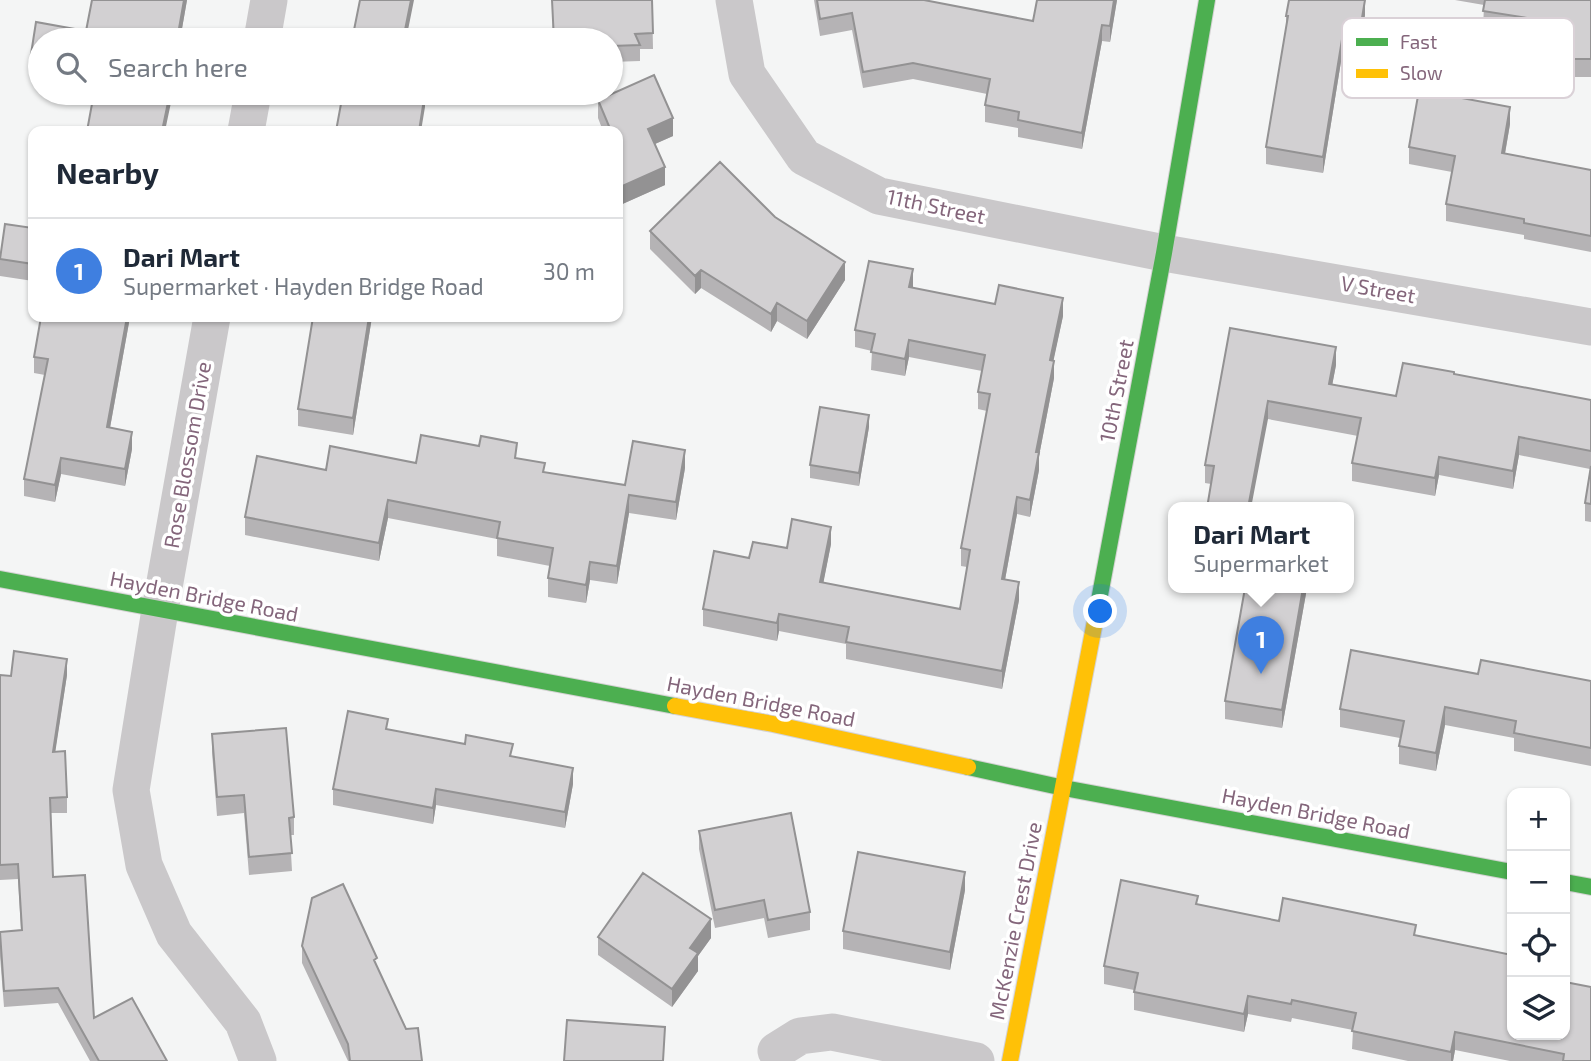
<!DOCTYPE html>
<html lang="en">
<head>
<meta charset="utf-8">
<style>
  :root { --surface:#fff; --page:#f2f2f3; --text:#1f2937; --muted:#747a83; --line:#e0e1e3; --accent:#2563eb }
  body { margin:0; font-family:"Exo 2",sans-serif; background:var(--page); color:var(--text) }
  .controls { position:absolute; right:21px; bottom:21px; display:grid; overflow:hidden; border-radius:14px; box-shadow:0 2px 5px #0004 }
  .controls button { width:63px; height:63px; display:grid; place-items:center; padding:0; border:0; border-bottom:2px solid var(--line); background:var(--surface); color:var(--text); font:35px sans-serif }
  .you { position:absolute; left:1101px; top:612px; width:24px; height:24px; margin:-18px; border:5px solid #fff; border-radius:50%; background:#1a73e8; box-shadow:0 0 0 10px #1a73e833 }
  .badge { display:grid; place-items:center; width:46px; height:46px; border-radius:50%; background:var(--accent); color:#fff; font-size:23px; font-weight:700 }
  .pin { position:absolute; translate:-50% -58px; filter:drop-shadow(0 2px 4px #0008) }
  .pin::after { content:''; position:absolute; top:37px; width:24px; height:21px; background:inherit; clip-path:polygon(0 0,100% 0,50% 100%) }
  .popup { position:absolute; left:1168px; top:502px; width:186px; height:91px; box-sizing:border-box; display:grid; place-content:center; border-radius:14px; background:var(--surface); filter:drop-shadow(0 2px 5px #0005); font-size:23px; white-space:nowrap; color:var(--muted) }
  .popup b { font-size:26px; color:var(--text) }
  .popup::after { content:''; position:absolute; left:50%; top:100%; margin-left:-14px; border:14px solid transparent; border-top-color:var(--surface) }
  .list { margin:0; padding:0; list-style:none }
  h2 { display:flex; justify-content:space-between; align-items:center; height:91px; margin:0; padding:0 28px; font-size:30px }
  h2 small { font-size:23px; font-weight:400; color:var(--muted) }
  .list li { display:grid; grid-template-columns:46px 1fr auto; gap:21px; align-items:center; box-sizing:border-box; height:105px; padding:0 28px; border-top:2px solid var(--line) }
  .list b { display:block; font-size:26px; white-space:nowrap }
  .list p { margin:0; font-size:23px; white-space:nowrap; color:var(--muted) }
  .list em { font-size:23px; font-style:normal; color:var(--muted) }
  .icon { flex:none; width:38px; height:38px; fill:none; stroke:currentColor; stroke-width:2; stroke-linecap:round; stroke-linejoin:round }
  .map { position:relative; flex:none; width:1591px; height:1061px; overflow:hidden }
  .search { position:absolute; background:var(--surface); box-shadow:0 2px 5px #0004; left:28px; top:28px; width:595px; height:77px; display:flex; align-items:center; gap:18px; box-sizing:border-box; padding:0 24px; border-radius:38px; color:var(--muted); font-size:26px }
  .panel { position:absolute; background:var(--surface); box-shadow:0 2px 5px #0004; left:28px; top:126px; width:595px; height:196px; border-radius:14px }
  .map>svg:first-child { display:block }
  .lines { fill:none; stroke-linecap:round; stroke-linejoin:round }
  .fast-casing { stroke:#d4d2d3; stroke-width:18 }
  .slow-casing { stroke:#d4d2d3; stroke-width:18 }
  .street { stroke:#cac8ca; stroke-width:37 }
  .fast { stroke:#4caf50; stroke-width:16 }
  .slow { stroke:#ffc107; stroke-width:16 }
  .wall { fill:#b5b3b5 }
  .shaded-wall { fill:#939293 }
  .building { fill:#d2d0d2; stroke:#939293; stroke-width:2 }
  .labels { text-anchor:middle; stroke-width:7; stroke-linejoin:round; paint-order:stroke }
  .street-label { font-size:21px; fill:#84667b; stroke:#fff }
  .key { fill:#fff; stroke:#dad1d7; stroke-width:2 }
  .key-label { font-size:19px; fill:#84667b }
</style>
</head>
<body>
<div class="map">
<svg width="1591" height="1061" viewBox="0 0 1591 1061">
  <rect width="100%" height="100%" fill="#f4f5f5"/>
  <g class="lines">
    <g class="fast-casing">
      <path id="fast" d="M0,579L675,706
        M1097,611L1164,253L1207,0
        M968,767L1064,788L1512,872
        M1565,882L1591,887"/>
    </g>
    <g class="slow-casing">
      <path id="slow" d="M675,706L773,724L968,767
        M1010,1061L1097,611"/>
    </g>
    <path class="street" d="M734,0L747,74L804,157L879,196L1164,253L1591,327
      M262,40L269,0
      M246,131L253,93
      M212,317L160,610L131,790L144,865L174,934L243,1022L258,1061
      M776,1051L800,1036L832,1032L976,1061"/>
    <use href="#fast" class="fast"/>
    <use href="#slow" class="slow"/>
  </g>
  <path class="wall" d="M92,0H187L180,40H40V72L31,71V54L36,22L86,31Z
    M552,0H652L653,49H640V61L611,62V40H553Z
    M814,0H924L1033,21L1117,0L1110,42L1102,41L1082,149L1018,137V128L985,122V105L987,94L913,79L863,88L852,30L820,36Z
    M1455,0H1591V77H1572V43L1483,29L1484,5Z
    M1365,15L1360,46L1344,43L1323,173L1266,164V147L1286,28V16Z
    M598,100L673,136L655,144L665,185L618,206V131H603L598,118Z
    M1510,124L1505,154L1591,170V252L1524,239V235L1446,221V204L1452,172L1409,164V147Z
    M775,217L845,280L807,339L777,321L771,332L701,288L695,294L650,249V231Z
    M33,228V281L0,276V259Z
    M912,288L995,304L1063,316L1053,361L1054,378L1039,456V470L1030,517L1017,514L1005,580L1019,600L1002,689L846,659V644L779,631L777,641L703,626V609L749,558L787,548L831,544L823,583L960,609L967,567L961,566V548L987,411L978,409V392L982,371L909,357L905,376L871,370L872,351L855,347V330Z
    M41,317H130L110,428L132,449L125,486L61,474L55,502L24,496V479L45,375L34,373V357Z
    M372,317L353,435L298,426V409Z
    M1230,328L1336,365L1332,385L1396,396L1454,374L1591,400V522L1585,521V503L1590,469L1519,455L1513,489L1439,475L1435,496L1352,481V463L1358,436L1268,419L1211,484L1205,483V465Z
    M869,427L859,486L810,478V465Z
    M517,459L545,472L625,485L685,468L676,520L629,513L617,584L590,580L586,603L548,597V578L550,566L497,556V539L388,518L379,561L245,535V517L326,470L416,463Z
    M1245,588H1307L1282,728L1225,719V701Z
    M1478,674L1591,681V766L1514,751V738L1445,725L1436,771L1399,764V746L1400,738L1340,727V709Z
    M0,675L11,676L67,675L55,751L67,797V813H51L53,877L94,1018L167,1061H90L58,1003L4,1007L0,956V932L21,930L18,879L0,880Z
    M388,729L513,757L573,784L565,828L436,805L433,824L333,805V789Z
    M212,734L294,817V835H290L292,871L249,875L244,813L217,816L212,752Z
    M699,831L810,912V930L768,938L764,918L715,928L699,849Z
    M965,890L950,970L843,949V931Z
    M1198,905L1279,921L1416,936L1512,1035L1591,1061H1510L1455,1050L1453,1061H1408L1352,1049L1353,1030L1292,1018L1291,1022L1248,1014L1244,1032L1134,1010V990L1104,984V966Z
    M598,937L711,938L698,956V971L672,1007L598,955Z
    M302,946L377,967L422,1061H348L302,963Z"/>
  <path class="shaded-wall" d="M184,0H187L180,40H177Z
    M411,0H414L406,40H403Z
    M1114,0H1117L1110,42V26Z
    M1365,0V15L1360,46V30Z
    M1102,25V41L1082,149V133Z
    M1344,27V43L1323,173V157Z
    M170,93H173L165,131H162Z
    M425,93V107L421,131H419Z
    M1510,107V124L1502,170V153Z
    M673,118V136L648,147V129Z
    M665,167V185L618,206V188Z
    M845,262V280L807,339V321Z
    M913,269V287L909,304V287Z
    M701,270V288L695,294V276Z
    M1063,298V316L1050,377V360Z
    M777,303V321L771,332V314Z
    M127,317H130L107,444V427Z
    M369,317H372L353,435V418Z
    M909,340V357L905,376V359Z
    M1336,347V365L1329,402V384Z
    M1054,361V378L1039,456V470L1030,517V500L1036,452Z
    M1268,401V419L1251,508H1248Z
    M869,415V427L859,486V473Z
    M132,432V449L125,486V469Z
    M1519,437V455L1513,489V471Z
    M685,450V468L676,520V502Z
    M1439,457V475L1435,496V478Z
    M61,458V474L55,502V485Z
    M629,495V513L617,584V566Z
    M1017,497V514L1002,596V579Z
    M388,500V518L379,561V543Z
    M831,527V544L820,600V582Z
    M590,562V580L586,603V585Z
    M1019,582V600L1002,689V671Z
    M1303,588H1307L1282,728V710Z
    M779,614V631L777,641V623Z
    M67,659V675L53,767V752Z
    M1445,707V725L1436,771V753Z
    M573,768V784L565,828V812Z
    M436,789V805L433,824V808Z
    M965,872V890L950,970V952Z
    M711,919V938L698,956V971L672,1007V989L690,948Z
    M1248,996V1014L1244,1032V1014Z
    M1455,1032V1050L1453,1061H1451V1052Z"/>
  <path class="building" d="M92,0H184L177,40H40V55L31,54L36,22L86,31Z
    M360,0H411L403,40H352Z
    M552,0H652L653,33L635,34L640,45L611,46V40H554Z
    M817,0H924L1033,21L1037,0H1114L1110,26L1102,25L1082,133L1018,120L1019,112L985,105L990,79L913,63L863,72L852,13L820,19Z
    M1289,0H1365L1360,30L1344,27L1323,157L1266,147L1288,16H1286Z
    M1485,0H1591V59H1572V25L1483,11Z
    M654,75L673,118L648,129L665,167L618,188V131H611L598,100Z
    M1419,90L1510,107L1502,153L1591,170V236L1524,223V219L1446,204L1455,156L1409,147Z
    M94,93H170L162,131H87Z
    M343,93H425L419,131L403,130V131H336Z
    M720,162L775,217L845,262L807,321L777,303L771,314L701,270L695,276L650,231Z
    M5,224L33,228V264L0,259Z
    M869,261L913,269L909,287L995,304L999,285L1063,298L1050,360L1054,361L1036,452H1039L1030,500L1017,497L1002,579L1019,582L1002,671L846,642L849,627L779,614L777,623L703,609L714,551L749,558L753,542L787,548L792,519L831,527L820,582L960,609L970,550L961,548L990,394L978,392L985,355L909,340L905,359L871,352L875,334L855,330Z
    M41,317H127L107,427L132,432L125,469L61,458L55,485L24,479L48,359L34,357Z
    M313,317H369L353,418L298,409Z
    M1230,328L1336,347L1329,384L1396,396L1403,363L1454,372V374L1591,400V451L1519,437L1513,471L1439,457L1435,478L1352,463L1361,418L1268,401L1248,508H1207L1214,466L1205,465Z
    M820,407L869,415L859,473L810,465Z
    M421,435L479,446L481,436L517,443L515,458L545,463L543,472L625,485L633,441L685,450L676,502L629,495L617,566L590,562L586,585L548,578L553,548L497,538L500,522L388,500L379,543L245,517L257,456L326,470L330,446L416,463Z
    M1591,466V504L1585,503Z
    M1245,588H1303L1282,710L1225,701Z
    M1351,650L1478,674L1481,660L1591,681V748L1514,733L1516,721L1445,707L1436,753L1399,746L1404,721L1340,709Z
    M14,651L67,659L53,752L65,751L67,797L50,798L53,877L85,875L94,1018L132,998L167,1061H99L58,988L4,991L0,932L22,930L18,864L0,865V675L11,676Z
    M348,711L388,719L386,729L465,744L466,735L513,744L510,756L573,768L565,812L436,789L433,808L333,789Z
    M286,728L294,817L289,818L292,853L249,857L244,795L217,797L212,734Z
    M791,813L810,912L768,920L764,900L715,910L699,831Z
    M858,852L965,872L950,952L843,931Z
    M643,873L711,919L690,948L698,953L672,989L598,937Z
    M1121,880L1198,896L1196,904L1279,921L1283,898L1416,925L1414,935L1512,955V1035H1565V982L1591,987V1061H1563L1564,1054L1455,1032L1451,1052L1352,1031L1356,1013L1292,1000L1291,1004L1248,996L1244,1014L1134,992L1138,973L1104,966Z
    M343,884L377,958L374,960L406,1029L418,1028L422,1061H350L348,1044L302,946L312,898Z
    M567,1020L665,1027L663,1061H564Z"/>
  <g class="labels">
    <g class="street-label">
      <text transform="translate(936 207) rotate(12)" y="7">11th Street</text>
      <text transform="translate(1378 290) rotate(10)" y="7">V Street</text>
      <text transform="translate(1117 391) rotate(-79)" y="7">10th Street</text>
      <text transform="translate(188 455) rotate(-80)" y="7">Rose Blossom Drive</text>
      <text transform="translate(204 597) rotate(11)" y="7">Hayden Bridge Road</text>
      <text transform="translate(761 702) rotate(11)" y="7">Hayden Bridge Road</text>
      <text transform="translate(1316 814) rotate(11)" y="7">Hayden Bridge Road</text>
      <text transform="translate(1016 921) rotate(-79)" y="7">McKenzie Crest Drive</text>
    </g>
  </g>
  <rect x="1342" y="18" width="232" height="80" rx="10" class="key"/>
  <rect x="1356" y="38" width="32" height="8" fill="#4caf50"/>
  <rect x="1356" y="69" width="32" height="9" fill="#ffc107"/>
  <g class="key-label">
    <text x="1400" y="49">Fast</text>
    <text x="1400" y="80">Slow</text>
  </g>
</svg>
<div class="controls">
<button>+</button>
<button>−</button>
<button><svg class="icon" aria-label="locate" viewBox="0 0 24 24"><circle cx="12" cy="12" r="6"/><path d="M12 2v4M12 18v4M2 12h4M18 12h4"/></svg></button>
<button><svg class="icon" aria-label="layers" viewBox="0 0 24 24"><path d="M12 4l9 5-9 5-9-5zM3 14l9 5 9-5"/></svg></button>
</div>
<div class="you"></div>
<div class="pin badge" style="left:1261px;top:674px;background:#3f7fe0">1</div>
<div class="popup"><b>Dari Mart</b>Supermarket</div>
<div class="search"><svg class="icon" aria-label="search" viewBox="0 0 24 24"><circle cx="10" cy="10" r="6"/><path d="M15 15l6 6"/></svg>Search here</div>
<section class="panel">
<h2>Nearby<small></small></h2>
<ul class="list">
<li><span class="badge" style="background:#3f7fe0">1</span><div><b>Dari Mart</b><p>Supermarket · Hayden Bridge Road</p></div><em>30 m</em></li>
</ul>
</section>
</div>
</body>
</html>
